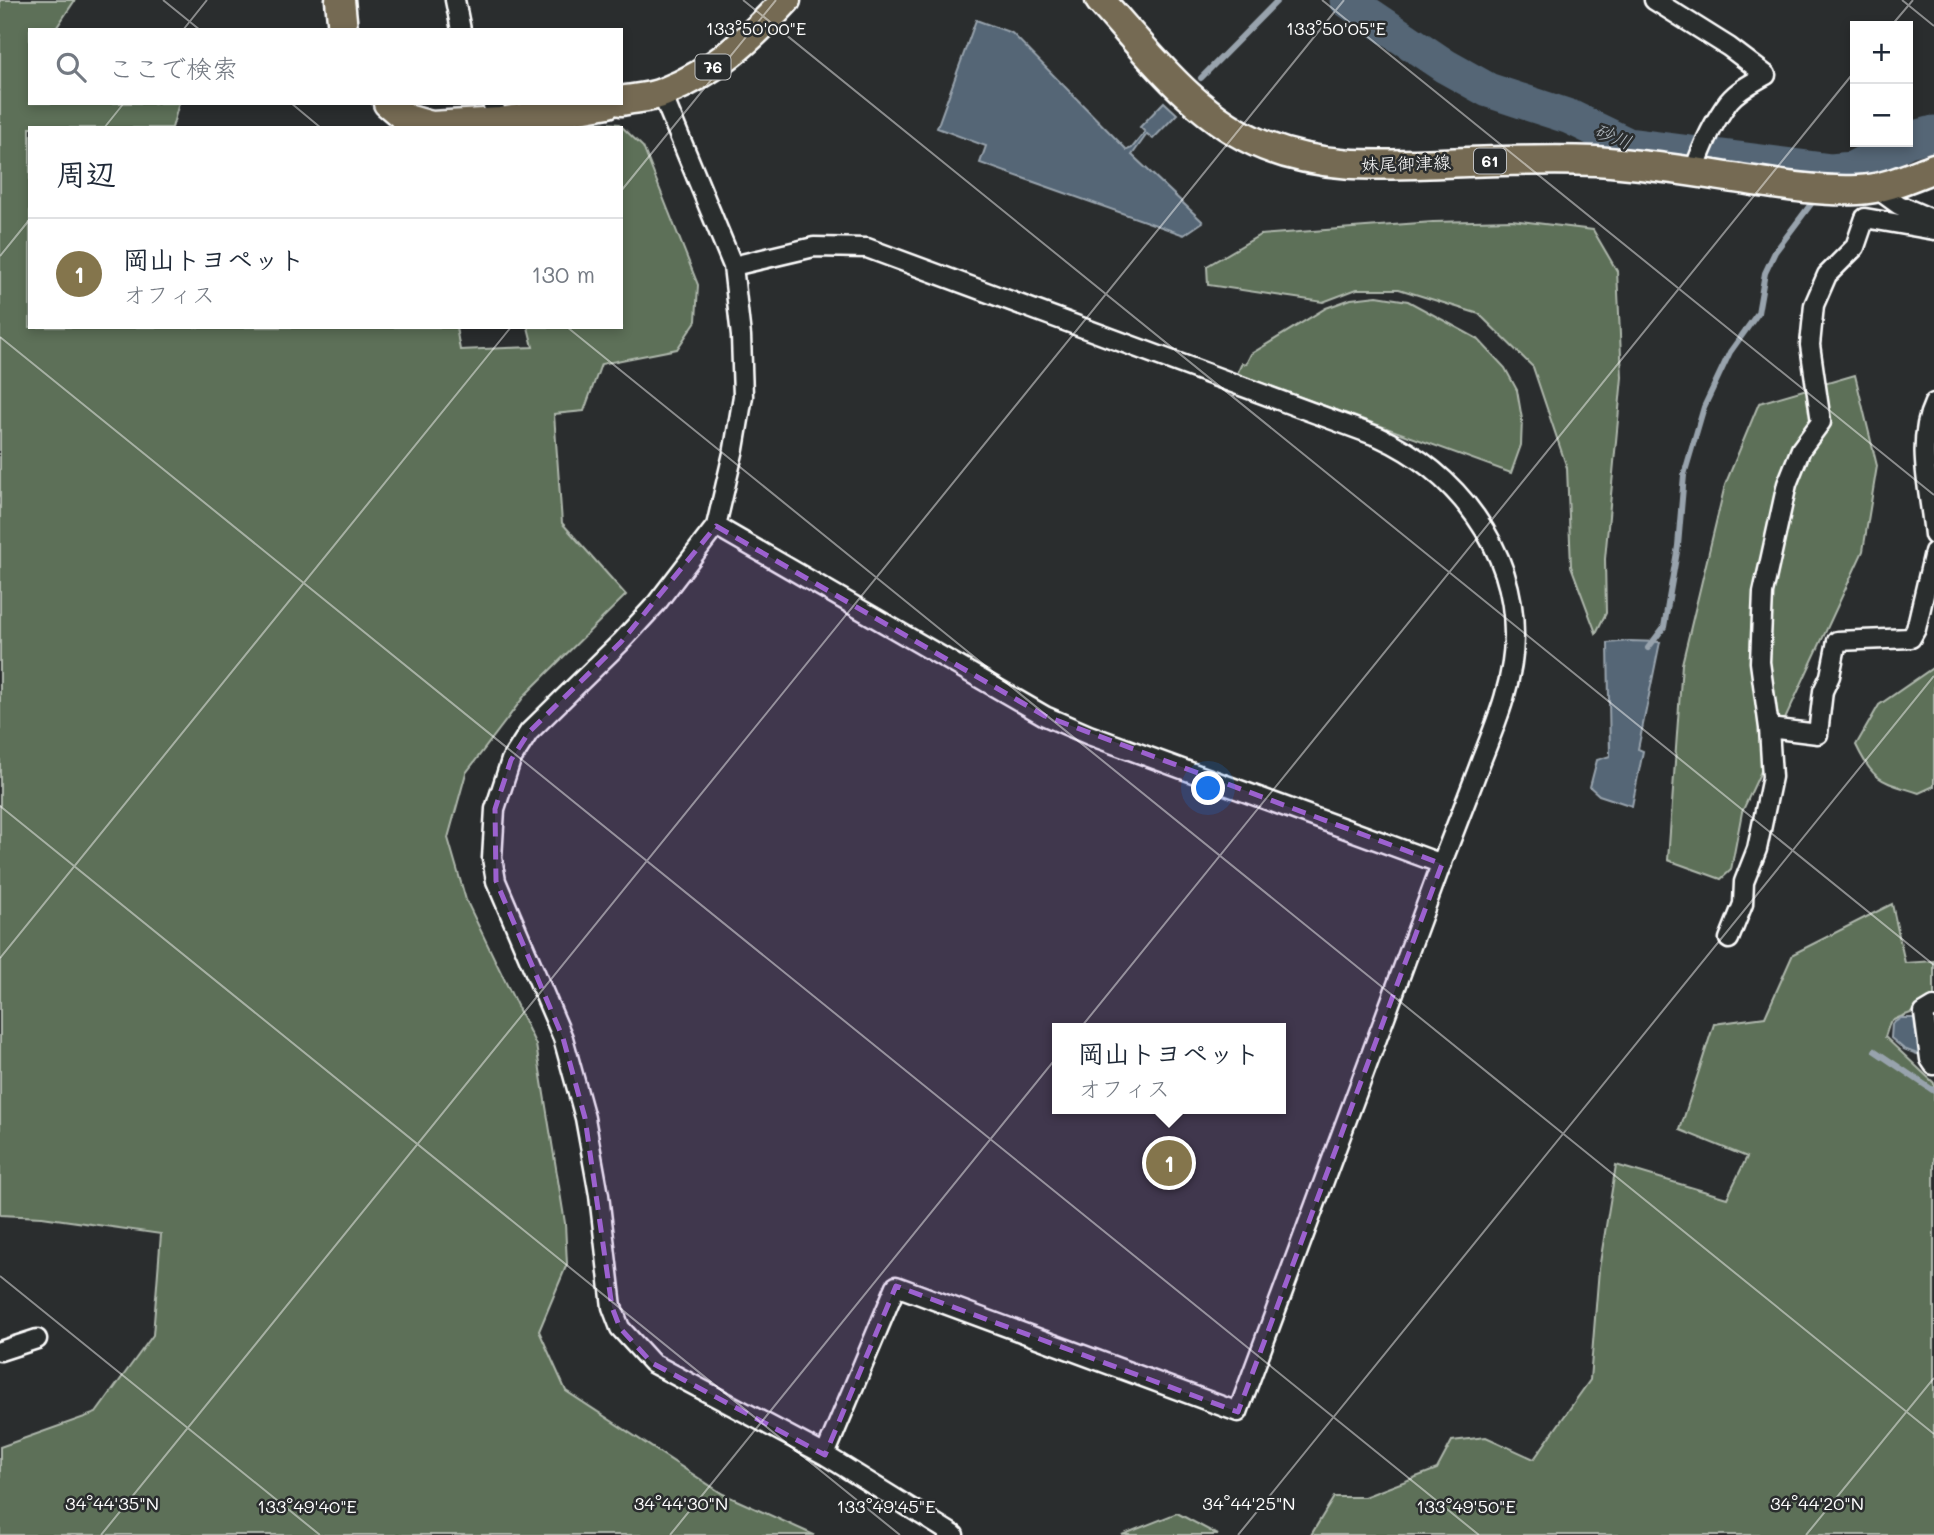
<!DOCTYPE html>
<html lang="ja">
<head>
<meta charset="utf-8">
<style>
  :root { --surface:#fff; --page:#f6f6f7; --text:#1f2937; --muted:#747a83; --line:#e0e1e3; --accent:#84754c }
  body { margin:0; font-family:Mali,"Klee One",sans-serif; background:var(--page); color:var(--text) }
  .controls { position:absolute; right:21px; top:21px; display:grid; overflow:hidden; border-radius:0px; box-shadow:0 4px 10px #0003 }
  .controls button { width:63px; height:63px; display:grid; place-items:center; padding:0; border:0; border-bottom:2px solid var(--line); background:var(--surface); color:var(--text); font:35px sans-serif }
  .you { position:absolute; left:1209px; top:789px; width:24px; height:24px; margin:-18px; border:5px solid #fff; border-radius:50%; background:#1a73e8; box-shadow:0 0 0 10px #1a73e833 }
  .badge { display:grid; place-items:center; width:46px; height:46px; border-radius:50%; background:var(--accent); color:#fff; font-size:23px; font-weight:700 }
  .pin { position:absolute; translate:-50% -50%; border:4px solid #fff; box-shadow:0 2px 7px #0006 }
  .popup { position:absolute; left:1052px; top:1023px; width:234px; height:91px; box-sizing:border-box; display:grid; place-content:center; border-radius:0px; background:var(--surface); filter:drop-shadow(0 2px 5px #0005); font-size:23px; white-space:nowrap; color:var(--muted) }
  .popup b { font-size:26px; color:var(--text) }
  .popup::after { content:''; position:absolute; left:50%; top:100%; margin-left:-14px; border:14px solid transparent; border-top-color:var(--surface) }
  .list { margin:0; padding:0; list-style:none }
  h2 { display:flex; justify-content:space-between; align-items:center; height:91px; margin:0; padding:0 28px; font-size:30px }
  h2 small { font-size:23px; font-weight:400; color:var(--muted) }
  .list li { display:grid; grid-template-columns:46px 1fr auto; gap:21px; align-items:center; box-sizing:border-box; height:112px; padding:0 28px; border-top:2px solid var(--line) }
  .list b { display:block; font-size:26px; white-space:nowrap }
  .list p { margin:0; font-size:23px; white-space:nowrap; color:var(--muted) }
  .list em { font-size:23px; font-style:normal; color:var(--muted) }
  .icon { flex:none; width:38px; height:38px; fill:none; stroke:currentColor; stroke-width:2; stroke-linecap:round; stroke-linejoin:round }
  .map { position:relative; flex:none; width:1934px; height:1535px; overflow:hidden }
  .search { position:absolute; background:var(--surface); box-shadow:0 4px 10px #0003; left:28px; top:28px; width:595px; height:77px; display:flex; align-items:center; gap:18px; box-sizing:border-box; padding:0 24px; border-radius:0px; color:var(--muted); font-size:26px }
  .panel { position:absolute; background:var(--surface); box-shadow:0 4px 10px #0003; left:28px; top:126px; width:595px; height:203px; border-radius:0px }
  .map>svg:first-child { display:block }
  .green { fill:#5d6f58; stroke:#aeb7ac; stroke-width:2 }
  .water { fill:#546676; stroke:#98a3ad; stroke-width:2 }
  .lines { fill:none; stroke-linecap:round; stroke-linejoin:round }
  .stream { stroke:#98a3ad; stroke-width:6 }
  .river { stroke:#546676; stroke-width:35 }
  .minor-casing { stroke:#fff; stroke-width:23 }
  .primary-casing { stroke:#fff; stroke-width:33 }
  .minor { stroke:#2a2d2e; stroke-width:18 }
  .primary { stroke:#746b52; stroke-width:28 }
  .marked { fill:#9c61cf; fill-opacity:0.2; stroke:#9c61cf; stroke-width:5; stroke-dasharray:14 9; stroke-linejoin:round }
  .ticks { fill:none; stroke:#fff; stroke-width:2; stroke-opacity:0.45 }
  .labels { text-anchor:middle; stroke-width:5; stroke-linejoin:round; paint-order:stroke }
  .shield { fill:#2a2d2e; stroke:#bfc0c0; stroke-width:2 }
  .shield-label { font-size:16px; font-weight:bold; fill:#fff }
  .street-label { font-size:18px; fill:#fff; stroke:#2a2d2e }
  .water-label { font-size:19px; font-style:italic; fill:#b2bac1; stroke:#2a2d2e }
  .ticks-label { font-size:18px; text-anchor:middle; fill:#fff; stroke:#2a2d2e; stroke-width:5; stroke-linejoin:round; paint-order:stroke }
</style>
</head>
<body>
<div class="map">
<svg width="1934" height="1535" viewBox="0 0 1934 1535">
  <rect width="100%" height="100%" fill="#2a2d2e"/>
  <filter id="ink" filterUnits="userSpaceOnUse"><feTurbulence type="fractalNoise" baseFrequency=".0143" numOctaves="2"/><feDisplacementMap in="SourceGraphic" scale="14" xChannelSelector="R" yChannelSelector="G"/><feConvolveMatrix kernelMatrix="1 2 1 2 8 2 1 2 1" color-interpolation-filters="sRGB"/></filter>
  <g filter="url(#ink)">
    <path class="green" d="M0,0H75L55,30H30V103H179L172,128H30V327H456L460,350L533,347L528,327H621V128H565L590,122L619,124L643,147L698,285L696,321L677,349L601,364L584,411L554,414L562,523L626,595L526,694L466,773L448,838L466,900L536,1045L565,1223L567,1264L539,1331L566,1391L723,1494L814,1535H0V1447L96,1413L153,1335L161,1234L42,1217L0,1215Z
      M1512,220L1593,230L1617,271L1622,377L1605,559L1606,613L1596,633L1571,566L1567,468L1533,367L1479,314L1399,289H1357L1323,302L1208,285L1207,266L1260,235L1433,222Z
      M1377,296L1408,301L1478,339L1505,368L1517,390L1522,419L1521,445L1511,473L1237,374L1242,363L1246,364L1251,354L1326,308L1351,299Z
      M1855,375L1877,466L1863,551L1742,812L1731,870L1721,879L1668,860L1682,664L1725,485L1759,403Z
      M1934,667V786L1919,793C1882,781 1874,783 1856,745L1879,705Z
      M1892,904L1905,963L1934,961V1002C1920,1012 1905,1013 1890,1022L1885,1037L1934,1083V1535H1311L1334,1497H1364L1437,1469L1452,1441L1486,1437L1534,1459L1590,1380L1599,1269L1616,1165L1727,1198L1747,1157L1680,1130L1714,1024L1765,1017L1793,954Z
      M1177,1513L1218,1535H1122Z"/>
    <path class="water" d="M976,20L1012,33L1127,150L1132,148L1145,132L1140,127L1164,102L1177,114L1153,139L1147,134L1132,155L1203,222L1184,235L980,163L986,146L937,128Z
      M1629,641L1660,642L1638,749L1643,751L1632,806L1599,795L1590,787L1597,760L1610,756L1608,643Z
      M1901,1018H1913L1921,1023L1925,1051L1920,1055L1904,1049L1891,1038L1892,1024Z"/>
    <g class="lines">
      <path class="stream" d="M1201,78L1278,0
        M1648,648L1664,627L1678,546L1684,475L1704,407L1730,352L1758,313L1765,273L1775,252L1811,204
        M1875,1051L1934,1091"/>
      <path class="river" d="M1347,0L1445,66L1488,90L1570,117L1628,145L1831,171L1852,169L1904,142
        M1908,140L1934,133"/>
      <g class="minor-casing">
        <path id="minor" d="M455,0L461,30
          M1654,0L1729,47L1766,75C1754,82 1739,89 1729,101C1714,121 1702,147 1694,171
          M662,94L733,266L741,336L743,396L734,449L716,526L656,604L621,642L529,732L511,760L495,809L492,858L496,881L563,1038L585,1118L599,1195L612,1307L620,1328L652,1363L825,1455L954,1535
          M492,103L501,122
          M1877,189L1899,205L1934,220
          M733,266L814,247L867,248L1379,437C1456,472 1515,548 1514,636C1514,680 1497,721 1481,761C1467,799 1452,836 1438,873C1372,1053 1305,1233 1238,1412L896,1286L825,1455
          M1934,403C1915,443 1930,492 1934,535
          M716,526L1045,716L1089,735L1442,864
          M1769,728L1818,734L1823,691L1830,676L1837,641L1911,638L1916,629L1934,552
          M1729,939L1743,904L1744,882L1757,849L1772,777L1769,728L1760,662L1763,593L1787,484L1801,449L1821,422L1810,345L1814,305L1827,275L1855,247L1865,218L1934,230
          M1934,1007L1924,1013L1930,1059L1934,1065
          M0,1351L37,1339"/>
      </g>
      <g class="primary-casing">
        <path id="primary" d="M340,0L343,30
          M1100,0C1148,53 1197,119 1265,146C1323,169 1381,165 1442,163C1493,161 1545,159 1596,161C1639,164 1684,170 1727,177C1770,183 1815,192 1858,190C1885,189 1910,177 1934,168
          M621,101C635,98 651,98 664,92C715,72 750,39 786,0
          M388,103L407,119L431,126L501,122L608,103"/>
      </g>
      <use href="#minor" class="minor"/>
      <use href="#primary" class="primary"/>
    </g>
  </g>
  <path class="marked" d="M716,526L1045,716L1442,864L1238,1412L896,1286L825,1455L652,1363L620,1328L612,1307L585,1118L563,1038L496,881L495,809L511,760L529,732L621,642Z"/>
  <path class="ticks" d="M163,0L200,30M743,0L1934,965M1322,0L1934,495M1902,0L1934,26M1891,26L1913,0M183,30L207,0M291,103L321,128M104,128L124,103M621,191L776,0M0,256L30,219M567,327L1934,1434M0,337L1479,1535M0,806L900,1535M0,958L511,327M0,1276L320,1535M101,1535L1344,0M670,1535L1855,71M1238,1535L1934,676M1806,1535L1934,1378"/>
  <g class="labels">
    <g class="shield">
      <rect x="695.5" y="54.5" width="35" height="25" rx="5"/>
      <rect x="1474" y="148.5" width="32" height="25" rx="5"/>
    </g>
    <g class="shield-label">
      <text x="713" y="73">76</text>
      <text x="1490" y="167">61</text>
    </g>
    <g class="street-label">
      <text transform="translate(1406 164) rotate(-2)" y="6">妹尾御津線</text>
    </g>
    <g class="water-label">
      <text transform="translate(1613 136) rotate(22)" y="7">砂川</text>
    </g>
  </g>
  <g class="ticks-label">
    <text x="756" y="35">133°50'00"E</text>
    <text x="1336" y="35">133°50'05"E</text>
    <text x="112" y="1510">34°44'35"N</text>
    <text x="681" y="1510">34°44'30"N</text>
    <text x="1249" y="1510">34°44'25"N</text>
    <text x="1817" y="1510">34°44'20"N</text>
    <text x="307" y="1513">133°49'40"E</text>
    <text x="886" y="1513">133°49'45"E</text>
    <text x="1466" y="1513">133°49'50"E</text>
  </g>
</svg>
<div class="controls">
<button>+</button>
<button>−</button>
</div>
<div class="you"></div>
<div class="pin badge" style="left:1169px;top:1163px">1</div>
<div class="popup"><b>岡山トヨペット</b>オフィス</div>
<div class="search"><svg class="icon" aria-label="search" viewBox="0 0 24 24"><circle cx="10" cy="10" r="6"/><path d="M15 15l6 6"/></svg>ここで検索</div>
<section class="panel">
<h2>周辺<small></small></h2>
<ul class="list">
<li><span class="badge">1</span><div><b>岡山トヨペット</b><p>オフィス</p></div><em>130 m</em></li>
</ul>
</section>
</div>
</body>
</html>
